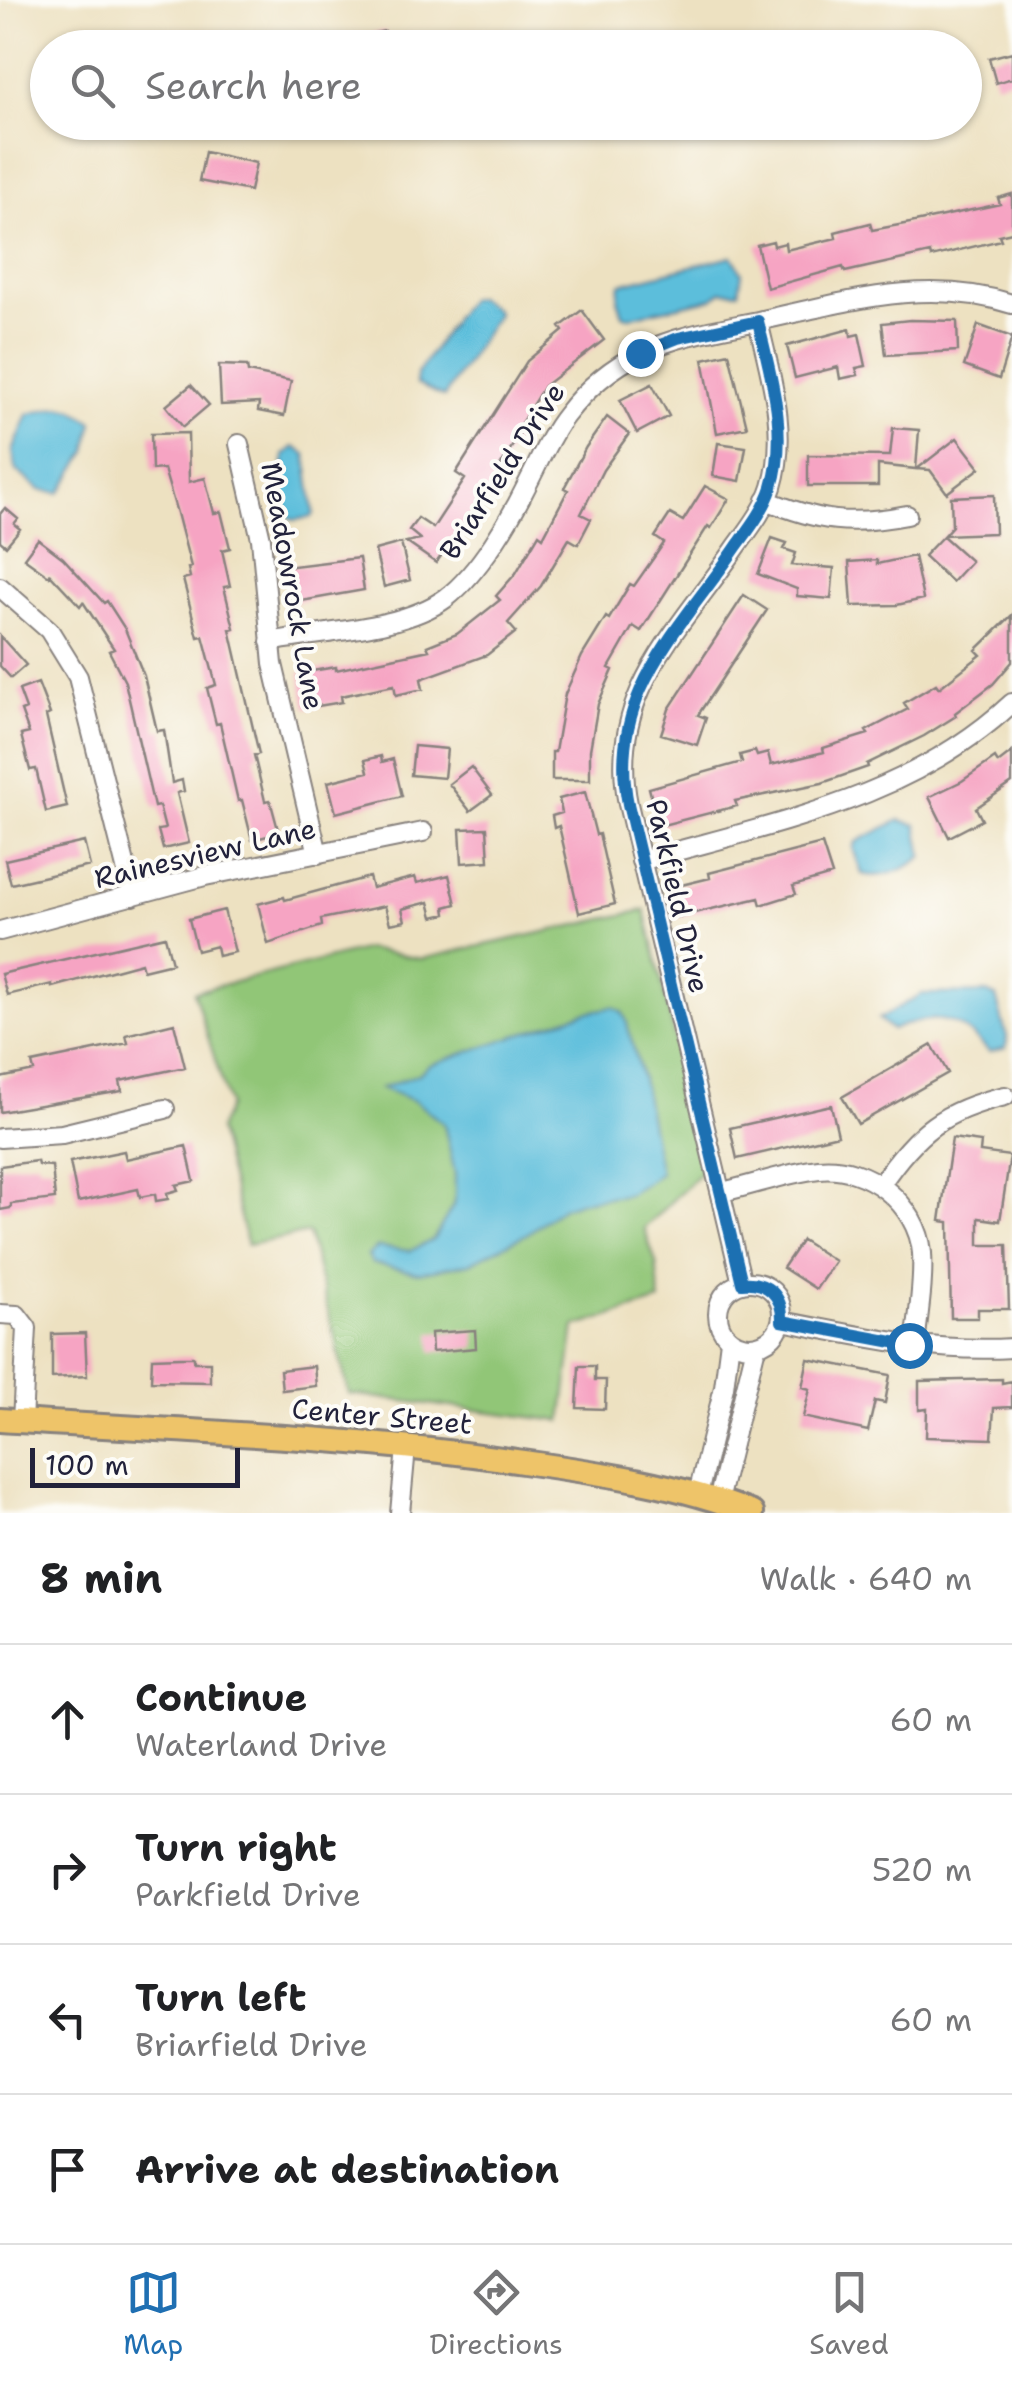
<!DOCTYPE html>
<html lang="en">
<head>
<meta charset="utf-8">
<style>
  :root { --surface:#fff; --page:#f2f2f2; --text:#202124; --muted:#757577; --line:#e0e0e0; --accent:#1f6fb2 }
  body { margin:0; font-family:"Shantell Sans",sans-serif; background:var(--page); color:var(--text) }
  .scale { position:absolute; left:30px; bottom:25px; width:210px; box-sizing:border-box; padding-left:10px; border:5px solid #22223b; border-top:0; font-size:28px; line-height:35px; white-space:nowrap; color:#22223b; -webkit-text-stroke:8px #fdfcf7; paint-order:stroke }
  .stop { position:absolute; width:30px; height:30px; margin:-22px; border:8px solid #1f6fb2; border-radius:50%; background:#fff }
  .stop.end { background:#1f6fb2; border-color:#fff; box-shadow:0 2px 10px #0008 }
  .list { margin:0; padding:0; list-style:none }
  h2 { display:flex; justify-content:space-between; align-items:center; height:130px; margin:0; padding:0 40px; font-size:42px }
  h2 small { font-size:32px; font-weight:400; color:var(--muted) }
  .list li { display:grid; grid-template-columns:65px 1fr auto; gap:30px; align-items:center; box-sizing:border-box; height:150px; padding:0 40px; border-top:2px solid var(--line) }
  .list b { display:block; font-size:38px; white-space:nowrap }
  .list p { margin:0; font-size:32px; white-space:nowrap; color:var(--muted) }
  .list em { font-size:32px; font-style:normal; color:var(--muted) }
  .icon { flex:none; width:55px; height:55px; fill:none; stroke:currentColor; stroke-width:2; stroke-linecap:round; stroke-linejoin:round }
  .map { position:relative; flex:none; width:1012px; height:1513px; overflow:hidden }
  .search { position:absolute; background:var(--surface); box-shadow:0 2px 8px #0004; left:30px; right:30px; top:30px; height:110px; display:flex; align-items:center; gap:25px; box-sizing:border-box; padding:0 35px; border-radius:55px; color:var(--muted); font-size:38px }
  .sheet { height:730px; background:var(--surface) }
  nav { display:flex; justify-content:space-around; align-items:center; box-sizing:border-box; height:140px; border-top:2px solid var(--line); background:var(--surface); font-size:28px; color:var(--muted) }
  nav a { display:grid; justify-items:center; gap:5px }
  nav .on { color:var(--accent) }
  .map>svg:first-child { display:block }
  .green { fill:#91c677; stroke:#5a7459; stroke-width:2.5 }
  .water { fill:#5cbedb; stroke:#3f708b; stroke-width:2.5 }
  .building { fill:#f6a4c3 }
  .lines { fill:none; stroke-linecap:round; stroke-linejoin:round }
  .minor-casing { stroke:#88827e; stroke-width:22 }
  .major-casing { stroke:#88827e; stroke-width:28 }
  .minor { stroke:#fff; stroke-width:18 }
  .major { stroke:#eec469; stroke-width:22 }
  .route { stroke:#1f6fb2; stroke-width:12 }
  .labels { text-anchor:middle; stroke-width:8; stroke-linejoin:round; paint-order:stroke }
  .street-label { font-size:28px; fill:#22223b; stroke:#fdfcf7 }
</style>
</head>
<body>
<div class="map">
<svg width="1012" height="1513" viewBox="0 0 1012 1513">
  <rect width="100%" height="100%" fill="#fdfcf7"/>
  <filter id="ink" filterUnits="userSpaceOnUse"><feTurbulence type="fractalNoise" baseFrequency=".01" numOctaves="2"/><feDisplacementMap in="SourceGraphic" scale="20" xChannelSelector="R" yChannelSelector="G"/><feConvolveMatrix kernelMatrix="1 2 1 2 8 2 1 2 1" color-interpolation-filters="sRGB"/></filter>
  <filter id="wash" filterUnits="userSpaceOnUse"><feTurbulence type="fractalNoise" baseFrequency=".0048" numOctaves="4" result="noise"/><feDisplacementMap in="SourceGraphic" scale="40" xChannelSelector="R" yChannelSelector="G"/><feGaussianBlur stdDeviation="2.25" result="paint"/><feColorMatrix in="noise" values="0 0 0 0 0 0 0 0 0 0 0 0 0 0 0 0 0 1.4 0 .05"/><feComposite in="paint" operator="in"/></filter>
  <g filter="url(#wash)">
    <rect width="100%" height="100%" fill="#ede1c1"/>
    <path class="green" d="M645,910L705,1168L644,1228L656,1263L660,1301L575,1327L562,1421L349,1394L308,1233L247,1245L218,1130L229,1105L194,992L367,949L421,959Z"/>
    <path class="water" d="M732,256L742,273L739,292L721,291L714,298L629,317L623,314L618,300L620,284Z
      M476,297L496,310L497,315L444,397L416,384L417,374L461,308L469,299Z
      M59,407L74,410L93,422L87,452L60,493L40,490L16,470L13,451L28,414Z
      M294,447L306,454L314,513L312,517L295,520L289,517L284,498V455Z
      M900,820L917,825L923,856C908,869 882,880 862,874L853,848L856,842Z
      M987,993L996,997L1007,1037L1006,1048L989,1052C959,1017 935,1011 892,1030L879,1019L922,994Z
      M613,1007L622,1012L626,1020L642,1079L660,1173L629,1194L581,1201L563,1207L528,1233L470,1263L418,1273L372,1263L368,1255L378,1247L410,1251L433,1240L453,1206L455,1195V1174L444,1124L415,1101L381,1088L419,1074L429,1065L583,1013Z"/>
    <g id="blocks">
      <path class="building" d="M385,31L389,48H333L332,42Z
        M1012,52V78L996,83L989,58Z
        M205,152L256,163L250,191L199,181Z
        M1012,194V232L999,235L1001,240L931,257L930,253L845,272L843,267L767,288L757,245L773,241L774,246L785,243L786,250L836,238L835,232L870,223L872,230L910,223L1000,204L998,198Z
        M582,310L604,340L544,386L518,428L522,430L499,468L502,470L480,505L483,507L468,529L463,525L436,563L406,542L420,539L409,530L418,518L433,528L465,479L456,473L527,361L563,331L560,327Z
        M910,320L957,321L958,351L886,355L882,323Z
        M978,325L1012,337L999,379L964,366Z
        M850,329L851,336L859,334L866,366L856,368L858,375L840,379L838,367L795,378L787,346Z
        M729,353L747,427L717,433L703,359Z
        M219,365L247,366L248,372L291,381L284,416L258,411L259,403L221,405Z
        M652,384L669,416L637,433L620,400Z
        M191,385L209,405L183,427L166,406Z
        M607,417L629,434L603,470L581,514L591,519L578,544L569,539L541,586L508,623L516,632L487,655L421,679L423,689L396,695L394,685L341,696L342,702L306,708L300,673L336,667V670L429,650L427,646L457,634L500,600L496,596L516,573L539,534L543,537L568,490L564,488L586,447Z
        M893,428L919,430L916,469L878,465V486H808V455L890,456Z
        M188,433L189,482L205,478L214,513L221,512L230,548L222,550L230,586L224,587L234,628L230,629L259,754L254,755L265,801L270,800L279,833L252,840L242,800L238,801L220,723L216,724L207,688L216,685L203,636L198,637L183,579L190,577L188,568L191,567L177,513L164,469L152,470L151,434Z
        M957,438L980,468L947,493L930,470L917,469Z
        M718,443L746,447L740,481L713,476Z
        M705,486L729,499L711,528L708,526L641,631L633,626L609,668L613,670L598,704L590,750V780H552V752H555L565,694L582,656L606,617L609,619L630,584L634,586L664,543L655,537L670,514L683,521Z
        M994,495L995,533L944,535L952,526L951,497Z
        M5,508L18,519L14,524L20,529L6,546L0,541V514Z
        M943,536L971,561L952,582L924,556Z
        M772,538L787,543L784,549L796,553L792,565L834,568L831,599L797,596V589L758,574Z
        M38,539L63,558L104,603L107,601L125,629L144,676L157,731L164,730L172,783L182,780L184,791L177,793L189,843L163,849L158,830L165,829L159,806L154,807L125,682L109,651L114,649L83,602L80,606L50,574L49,576L24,558Z
        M401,543L410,580L384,587L375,550Z
        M914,556L923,599L897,605L852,606L849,562L877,560V564Z
        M359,558L364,590L290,603L285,567Z
        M744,595L767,610L698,715L706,718L697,745L661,734L669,709Z
        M1012,615V662L993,684L955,713L956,716L924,736L867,764L868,767L822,783L735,801L737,806L659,826L649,788L742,762L740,755L755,751L757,756L768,753L771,765L824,752L823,748L868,734L866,731L908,709L904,703L936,684L939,688L981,655L976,650Z
        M0,636L26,665L11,678L0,666Z
        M38,683L50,714L46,716L67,807L46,812L36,769L30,770L21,735L29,733L21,711L26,709L19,690Z
        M414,746L447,749L444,778L411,775Z
        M1012,752V783L976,808L982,820L949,837L929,797L962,781L995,758L998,763Z
        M381,756L382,762L393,759L402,796L336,813L328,782L368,772L365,760Z
        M471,767L492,795L470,811L449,784Z
        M585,792L596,835L599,834L615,904L579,913L559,826L554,828L552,816L562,813L559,799Z
        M487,828L489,861L462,863L460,829Z
        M84,842L90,866L11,884L5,860Z
        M822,844L832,875L793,886L796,894L761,905L759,898L677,917L669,888L710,878L709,873Z
        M449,875L456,904L445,907L446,914L433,917L429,902L402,909L405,921L390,924L385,906L321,919L322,926L268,944L258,904L284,897L285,900L369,877L372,888L415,877L417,883Z
        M224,910L235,952L218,956L216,946L197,951L189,919Z
        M165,936L172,963L143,970L141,963L52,987V984L7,995L1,974Z
        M174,1023L185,1067L120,1081L122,1091L0,1112V1078L34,1071L32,1063L128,1043L126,1035Z
        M932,1045L948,1073L858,1124L842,1097Z
        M831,1105L838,1135L737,1159L730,1128Z
        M952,1138L981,1142L980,1152L1010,1156L1000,1221L979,1218V1245H1007L1009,1309H978V1318H951L949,1222L940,1221Z
        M186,1146L194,1181L176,1185L178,1190L167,1193L168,1199L156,1201L155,1194L140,1197L138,1189L78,1202L70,1162L124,1151L126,1159Z
        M37,1161L38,1165L52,1166L55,1199L11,1204V1208L0,1210V1166Z
        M802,1240L835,1261L816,1289L783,1268Z
        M475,1330L476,1348L432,1352L431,1333Z
        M85,1333L87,1376L52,1378V1334Z
        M181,1357H194V1362H210V1382L151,1381L152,1358Z
        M808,1359L890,1375L885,1403L875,1401L868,1431L803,1417L810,1389L802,1387Z
        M314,1366L316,1386L282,1390L280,1370Z
        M579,1366H595V1380H606L605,1409L577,1408Z
        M1002,1379V1383L1012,1381V1407L994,1408L992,1439L926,1437L927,1409L919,1410V1381Z"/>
    </g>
  </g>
  <g filter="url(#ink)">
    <use href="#blocks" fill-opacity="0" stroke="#88827e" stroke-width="2.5"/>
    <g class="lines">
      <g class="minor-casing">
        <path id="minor" d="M239,444L261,539L273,664L318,854
          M766,500C819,522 851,526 907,515
          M0,587L49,630L78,677L133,896
          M270,642C323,631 402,630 446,598C479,573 511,518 529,481C541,458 550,435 566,415C586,389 612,367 641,353C678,335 719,329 758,321C843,303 926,276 1012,304
          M641,861C774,823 908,800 1012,703
          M0,931L205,876L423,832
          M0,1138L62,1134L165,1109
          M881,1184C916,1132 944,1110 1005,1096
          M722,1192C754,1185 786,1173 819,1169C867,1164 918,1204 922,1253C924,1284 918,1315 915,1346
          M718 1314a32 32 0 1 1 64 0a32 32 0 1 1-64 0Z
          M742,1283L628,804C606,694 680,630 737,546C750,528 765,509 772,487C789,431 770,375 758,321
          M0,1314L17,1315L27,1328L22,1421
          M782,1321C859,1336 932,1353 1012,1348
          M698,1494L724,1387L730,1340
          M718,1501L756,1346
          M400,1513L406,1448"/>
      </g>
      <g class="major-casing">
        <path id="major" d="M0,1420C174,1431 350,1436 523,1462C601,1473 679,1484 752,1513"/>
      </g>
      <use href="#minor" class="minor"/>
      <use href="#major" class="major"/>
    </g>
  </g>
  <g class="lines" filter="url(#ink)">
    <path class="route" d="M640,353L678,338L758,321C770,375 789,431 772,487C765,509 750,528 737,546C680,630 606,695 628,804L742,1283C767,1281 783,1295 782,1321L909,1345"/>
  </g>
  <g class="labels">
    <g class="street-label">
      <text transform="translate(502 471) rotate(-57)" y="10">Briarfield Drive</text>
      <text transform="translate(293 586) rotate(80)" y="10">Meadowrock Lane</text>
      <text transform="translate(205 853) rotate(-13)" y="10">Rainesview Lane</text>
      <text transform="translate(678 896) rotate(77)" y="10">Parkfield Drive</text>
      <text transform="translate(382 1416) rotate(5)" y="10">Center Street</text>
    </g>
  </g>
</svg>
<div class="scale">100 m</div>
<div class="stop" style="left:909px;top:1345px"></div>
<div class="stop end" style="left:640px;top:353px"></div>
<div class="search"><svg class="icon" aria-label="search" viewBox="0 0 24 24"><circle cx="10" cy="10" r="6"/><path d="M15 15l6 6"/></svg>Search here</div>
</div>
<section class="sheet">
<h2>8 min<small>Walk · 640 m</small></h2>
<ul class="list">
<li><svg class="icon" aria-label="ahead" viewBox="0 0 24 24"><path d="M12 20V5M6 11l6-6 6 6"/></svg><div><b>Continue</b><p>Waterland Drive</p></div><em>60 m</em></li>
<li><svg class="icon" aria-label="right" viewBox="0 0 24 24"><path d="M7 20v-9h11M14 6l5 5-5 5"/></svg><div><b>Turn right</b><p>Parkfield Drive</p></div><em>520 m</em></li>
<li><svg class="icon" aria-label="left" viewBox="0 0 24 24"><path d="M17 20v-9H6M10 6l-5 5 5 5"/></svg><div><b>Turn left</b><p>Briarfield Drive</p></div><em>60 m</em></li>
<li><svg class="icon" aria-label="arrive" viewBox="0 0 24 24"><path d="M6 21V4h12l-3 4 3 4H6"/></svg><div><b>Arrive at destination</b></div></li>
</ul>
</section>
<nav>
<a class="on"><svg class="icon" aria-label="map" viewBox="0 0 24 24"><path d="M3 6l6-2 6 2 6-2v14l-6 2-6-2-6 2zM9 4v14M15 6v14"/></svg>Map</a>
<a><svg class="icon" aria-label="directions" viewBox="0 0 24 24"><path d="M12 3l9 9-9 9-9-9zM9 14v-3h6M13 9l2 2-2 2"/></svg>Directions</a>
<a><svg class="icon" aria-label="saved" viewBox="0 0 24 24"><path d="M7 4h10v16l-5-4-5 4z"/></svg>Saved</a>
</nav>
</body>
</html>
